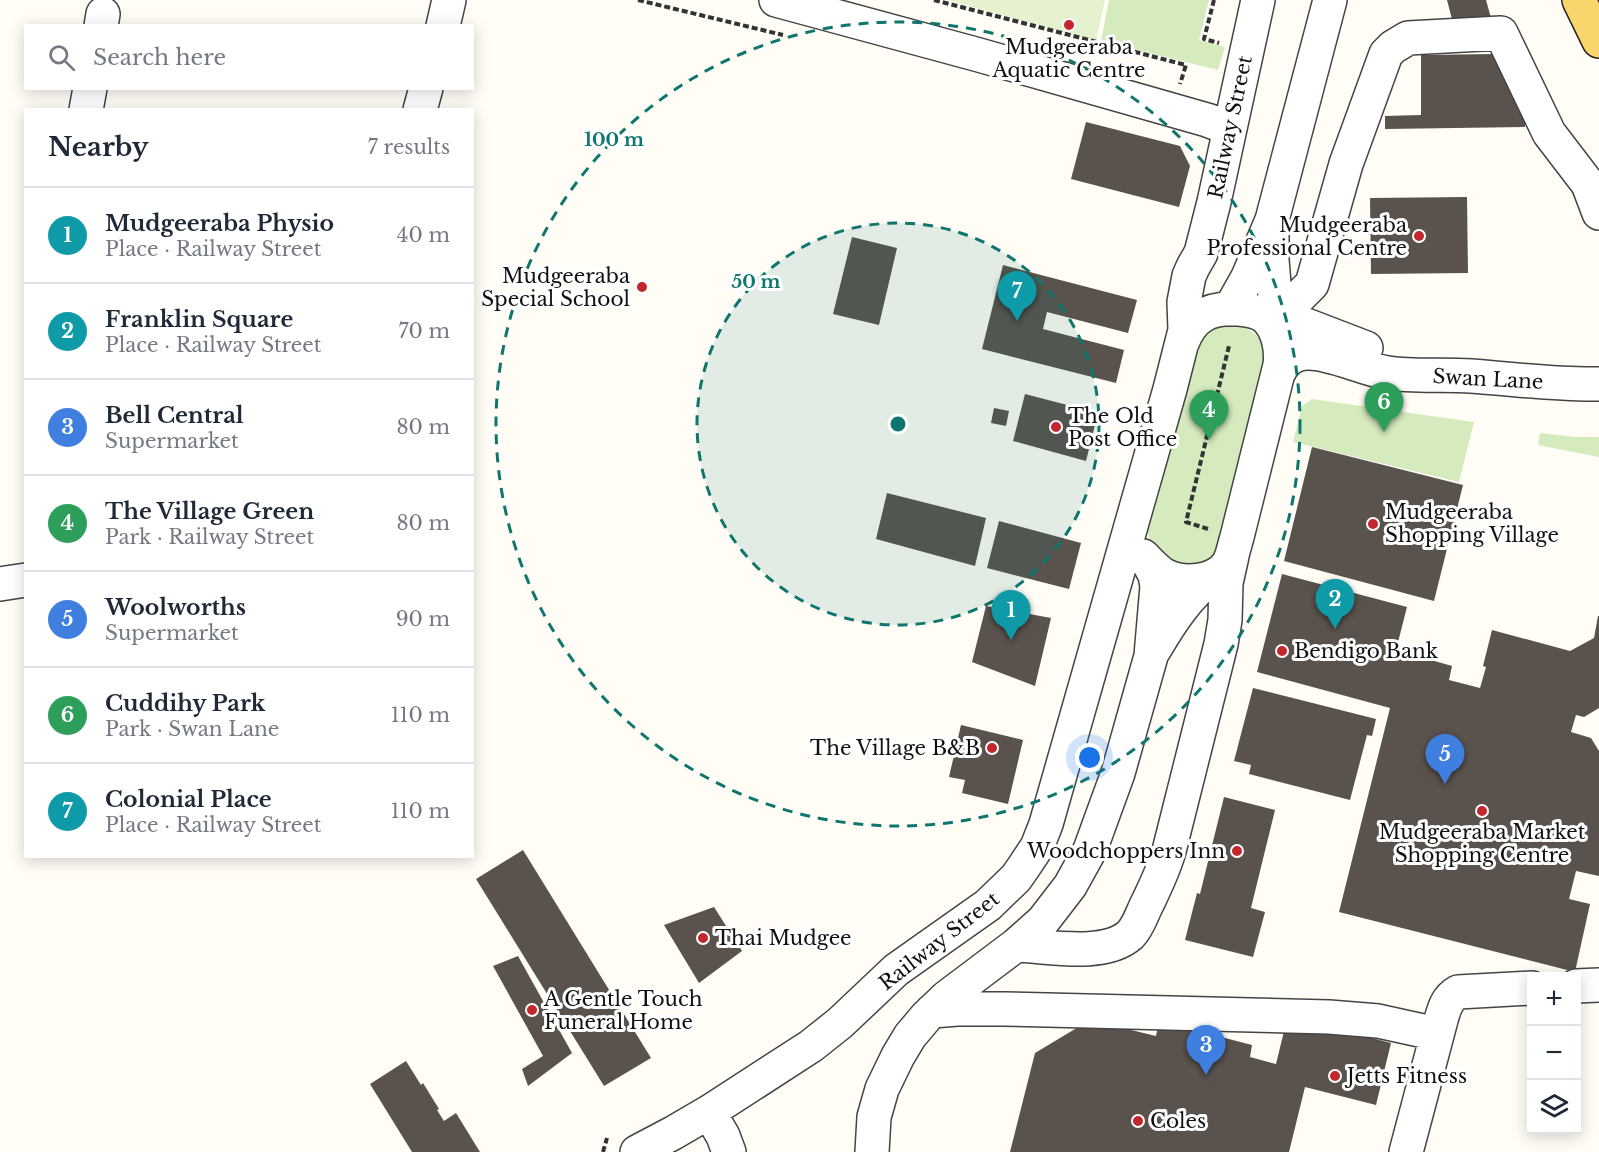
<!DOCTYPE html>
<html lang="en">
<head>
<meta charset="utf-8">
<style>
  :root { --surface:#fff; --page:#f2f2f3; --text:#1f2937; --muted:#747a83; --line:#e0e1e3; --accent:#c4262e }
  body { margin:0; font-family:"Libre Baskerville",serif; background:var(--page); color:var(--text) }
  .controls { position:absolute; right:18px; bottom:18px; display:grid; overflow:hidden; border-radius:0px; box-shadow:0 3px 15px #0003 }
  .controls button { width:54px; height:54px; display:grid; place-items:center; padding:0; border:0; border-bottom:2px solid var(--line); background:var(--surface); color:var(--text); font:30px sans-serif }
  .you { position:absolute; left:1090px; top:758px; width:21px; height:21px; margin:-15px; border:4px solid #fff; border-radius:50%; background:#1a73e8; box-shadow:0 0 0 9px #1a73e833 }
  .badge { display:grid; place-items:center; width:39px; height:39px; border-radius:50%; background:var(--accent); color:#fff; font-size:20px; font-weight:700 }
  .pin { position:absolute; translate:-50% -50px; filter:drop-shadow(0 2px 3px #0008) }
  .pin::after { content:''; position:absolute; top:32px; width:21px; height:18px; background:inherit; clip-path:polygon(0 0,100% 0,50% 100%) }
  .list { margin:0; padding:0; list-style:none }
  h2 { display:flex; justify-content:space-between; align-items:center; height:78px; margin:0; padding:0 24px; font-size:26px }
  h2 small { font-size:20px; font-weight:400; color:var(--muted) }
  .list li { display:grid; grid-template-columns:39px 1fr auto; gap:18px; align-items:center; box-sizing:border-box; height:96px; padding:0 24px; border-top:2px solid var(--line) }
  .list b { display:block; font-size:22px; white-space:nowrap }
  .list p { margin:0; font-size:20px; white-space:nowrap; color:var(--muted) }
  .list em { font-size:20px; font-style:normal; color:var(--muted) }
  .icon { flex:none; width:33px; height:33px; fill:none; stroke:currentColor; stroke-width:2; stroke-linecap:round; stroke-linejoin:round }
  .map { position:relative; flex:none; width:1599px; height:1152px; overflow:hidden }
  .search { position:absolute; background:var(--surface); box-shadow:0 3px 15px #0003; left:24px; top:24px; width:450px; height:66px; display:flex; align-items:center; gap:15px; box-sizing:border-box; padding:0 21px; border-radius:0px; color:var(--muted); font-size:22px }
  .panel { position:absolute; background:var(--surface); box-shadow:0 3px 15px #0003; left:24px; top:108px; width:450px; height:750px; border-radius:0px }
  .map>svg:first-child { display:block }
  .park { fill:#d5ebbd }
  .pitch { fill:#e6f2cf }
  .building { fill:#5a524d }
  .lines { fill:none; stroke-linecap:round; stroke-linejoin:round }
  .minor-casing { stroke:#444; stroke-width:36 }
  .major-casing { stroke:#222; stroke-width:36 }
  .path { stroke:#333; stroke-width:4; stroke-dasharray:6 3; stroke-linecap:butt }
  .minor { stroke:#fff; stroke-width:33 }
  .major { stroke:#f9d66b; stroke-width:33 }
  .ring { fill:none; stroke:#0f766e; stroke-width:3; stroke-dasharray:10 8 }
  .poi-dot { fill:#c4262e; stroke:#fff; stroke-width:2 }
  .labels { text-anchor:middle; stroke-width:6; stroke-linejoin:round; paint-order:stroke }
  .poi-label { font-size:20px; fill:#111; stroke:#fff; text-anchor:start }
  .street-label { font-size:20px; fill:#111; stroke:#fff }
  .centre { fill:#0f766e; stroke:#fff; stroke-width:3 }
  .ring-label { font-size:18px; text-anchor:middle; font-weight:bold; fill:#0f766e; stroke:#fff; stroke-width:6; stroke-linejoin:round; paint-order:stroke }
</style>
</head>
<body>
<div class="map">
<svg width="1599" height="1152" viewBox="0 0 1599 1152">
  <rect width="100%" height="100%" fill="#fffdf5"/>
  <path class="park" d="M1109,0H1209L1199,40L1225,47L1218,70L1101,41Z
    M1217,325C1242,325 1256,328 1268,351L1224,545C1220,549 1216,555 1211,559C1207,561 1202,563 1197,563C1174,566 1147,552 1147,526L1190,345Z
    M1312,399L1474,422L1459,482L1293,442L1302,406Z
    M1540,433L1575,437H1599V457L1538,445Z"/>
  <path class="pitch" d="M947,0H1105L1096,41Z"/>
  <path class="building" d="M1447,0H1486L1491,18L1454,27Z
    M1495,54L1525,113V127L1385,129V116L1421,115V55Z
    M1086,122L1180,146L1190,166L1179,207L1071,179Z
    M1467,197L1468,273L1371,274L1370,198Z
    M852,237L897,248L879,325L833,314Z
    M1003,265L1137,300L1128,333L1047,312L1043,329L1124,350L1116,383L982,349Z
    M1025,394L1098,413L1086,461L1013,441Z
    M994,408L1009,411L1006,426L991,423Z
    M1312,447L1463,485L1434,601L1284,561Z
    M887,493L986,518L975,566L876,539Z
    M999,521L1081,543L1069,589L987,568Z
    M1282,574L1407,607L1396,650L1452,666L1449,680L1480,688L1486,667L1483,666L1492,630L1570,651L1594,638L1598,616H1599V708L1584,717L1576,715L1571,732L1591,738L1599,751V876L1576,871L1569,899L1590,904L1575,972L1339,912L1390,708L1257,672Z
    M986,606L1051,618L1035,686L972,662Z
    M1253,688L1376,719L1372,736L1367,735L1350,800L1249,774L1251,765L1234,761Z
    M961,725L1023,740L1008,804L962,793L965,780L949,777Z
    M1224,797L1275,810L1251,908L1265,912L1253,957L1185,940L1197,893L1200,894Z
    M523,850L651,1058L604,1086L476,879Z
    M714,907L742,951L699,983L664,925Z
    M518,956L572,1053L528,1086L522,1069L543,1056L493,966Z
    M1090,1020L1156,1036L1159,1021L1252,1045L1250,1057L1276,1064L1286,1023L1323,1025L1391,1043L1376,1105L1305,1087L1289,1152H1010L1035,1053Z
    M406,1061L421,1085L423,1083L439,1109L437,1110L444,1121L456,1113L480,1152H412L370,1084Z"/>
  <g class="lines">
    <g class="minor-casing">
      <path id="minor" d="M776,0L979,55L1207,120L1229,128
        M101,26L103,14
        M443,26L449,0
        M86,110L90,88
        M420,110L426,88
        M1272,231V260L1278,332
        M1230,309L1248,277L1272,220L1330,0
        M1255,312H1271L1282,310L1295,301L1312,284L1346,164L1386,54L1393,47L1408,38L1501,33L1549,133L1588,184L1599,213
        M1261,313L1306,325L1366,348
        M1279,372C1284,361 1295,353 1308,353C1333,353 1362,369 1388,373C1415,377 1443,374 1471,376C1513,379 1556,385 1599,384
        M1143,556C1150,563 1156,570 1164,575C1183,585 1215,583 1228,564C1233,556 1234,546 1237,537L1280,365C1282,349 1278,328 1265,317C1258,311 1247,310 1238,309C1210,307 1192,316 1182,343
        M0,584L26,580
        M1154,650C1170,623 1188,594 1215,575
        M1016,945C1048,946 1104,958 1130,935C1139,926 1142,913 1148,902C1156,885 1164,869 1169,851L1221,644L1225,620L1226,583L1232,556
        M1576,986L1599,985
        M932,1011L957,1009H1003L1329,1017L1378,1021L1437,1034
        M709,1112L723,1136L729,1152
        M637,1152L673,1133L709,1112L811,1046L840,1023L896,970L988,905L1016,878L1023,868L1037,847L1046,824L1170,389L1185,330L1184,302L1189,276L1193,267L1201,253L1214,202L1258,0
        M872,1152L874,1117L882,1089L898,1056L910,1036L926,1017L947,997L1016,945L1043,921L1070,886L1090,850L1118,773L1151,656L1157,586L1155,575L1148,562
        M1406,1152L1441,1020C1444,1009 1447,998 1458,992L1532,988"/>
    </g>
    <g class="major-casing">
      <path id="major" d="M1579,0L1599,41"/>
    </g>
    <path class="path" d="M638,0L783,35
      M934,0L1186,65L1180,84
      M1214,0L1204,39L1219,43
      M1197,396L1217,401
      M1208,529L1186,522L1229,346
      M603,1152L607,1138"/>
    <use href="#minor" class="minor"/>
    <use href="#major" class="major"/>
  </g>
  <circle cx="898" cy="424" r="201" fill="#0f766e" fill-opacity=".12"/>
  <g class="ring">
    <circle cx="898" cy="424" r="201"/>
    <circle cx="898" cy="424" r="402"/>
  </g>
  <g class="poi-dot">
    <circle cx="1069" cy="25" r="6"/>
    <circle cx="1419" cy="236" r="6"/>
    <circle cx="642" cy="287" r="6"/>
    <circle cx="1056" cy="427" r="6"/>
    <circle cx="1373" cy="524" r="6"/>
    <circle cx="1282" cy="651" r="6"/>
    <circle cx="992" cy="748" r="6"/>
    <circle cx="1482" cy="811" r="6"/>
    <circle cx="1237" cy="851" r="6"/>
    <circle cx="703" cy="938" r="6"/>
    <circle cx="532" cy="1010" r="6"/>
    <circle cx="1335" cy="1076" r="6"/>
    <circle cx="1138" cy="1121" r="6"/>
  </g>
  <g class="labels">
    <g class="poi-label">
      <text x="1069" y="54" text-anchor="middle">Mudgeeraba<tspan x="1069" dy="23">Aquatic Centre</tspan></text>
      <text x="1407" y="232" text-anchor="end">Mudgeeraba<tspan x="1407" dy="23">Professional Centre</tspan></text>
      <text x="630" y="283" text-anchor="end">Mudgeeraba<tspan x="630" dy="23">Special School</tspan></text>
      <text x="1068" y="423">The Old<tspan x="1068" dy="23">Post Office</tspan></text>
      <text x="1385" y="519">Mudgeeraba<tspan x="1385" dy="23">Shopping Village</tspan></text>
      <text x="1294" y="658">Bendigo Bank</text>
      <text x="980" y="755" text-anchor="end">The Village B&amp;B</text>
      <text x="1482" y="839" text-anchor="middle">Mudgeeraba Market<tspan x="1482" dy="23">Shopping Centre</tspan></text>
      <text x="1225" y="858" text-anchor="end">Woodchoppers Inn</text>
      <text x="715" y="945">Thai Mudgee</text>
      <text x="544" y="1006">A Gentle Touch<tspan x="544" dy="23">Funeral Home</tspan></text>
      <text x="1347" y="1083">Jetts Fitness</text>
      <text x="1150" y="1128">Coles</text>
    </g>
    <g class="street-label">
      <text transform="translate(1230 127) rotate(-78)" y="7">Railway Street</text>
      <text transform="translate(1488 379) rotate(3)" y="7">Swan Lane</text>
      <text transform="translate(939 941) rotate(-38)" y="7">Railway Street</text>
    </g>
  </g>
  <circle cx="898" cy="424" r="9" class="centre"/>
  <g class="ring-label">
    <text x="614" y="146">100 m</text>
    <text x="756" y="288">50 m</text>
  </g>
</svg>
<div class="controls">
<button>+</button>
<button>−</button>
<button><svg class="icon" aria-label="layers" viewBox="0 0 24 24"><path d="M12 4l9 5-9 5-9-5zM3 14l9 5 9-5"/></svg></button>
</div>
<div class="you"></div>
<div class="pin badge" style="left:1011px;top:640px;background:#0f9aa8">1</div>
<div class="pin badge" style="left:1335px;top:629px;background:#0f9aa8">2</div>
<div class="pin badge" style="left:1206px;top:1075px;background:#3f7fe0">3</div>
<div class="pin badge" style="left:1209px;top:440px;background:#2e9e5b">4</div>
<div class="pin badge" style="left:1445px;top:784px;background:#3f7fe0">5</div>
<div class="pin badge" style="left:1384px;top:432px;background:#2e9e5b">6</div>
<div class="pin badge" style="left:1017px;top:321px;background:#0f9aa8">7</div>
<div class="search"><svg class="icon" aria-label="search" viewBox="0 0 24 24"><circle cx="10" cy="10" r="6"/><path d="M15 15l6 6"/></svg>Search here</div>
<section class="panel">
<h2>Nearby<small>7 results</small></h2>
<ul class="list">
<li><span class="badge" style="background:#0f9aa8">1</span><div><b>Mudgeeraba Physio</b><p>Place · Railway Street</p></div><em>40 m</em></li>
<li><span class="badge" style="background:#0f9aa8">2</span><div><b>Franklin Square</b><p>Place · Railway Street</p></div><em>70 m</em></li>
<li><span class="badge" style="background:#3f7fe0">3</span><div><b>Bell Central</b><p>Supermarket</p></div><em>80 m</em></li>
<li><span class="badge" style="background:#2e9e5b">4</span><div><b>The Village Green</b><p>Park · Railway Street</p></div><em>80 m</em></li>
<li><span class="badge" style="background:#3f7fe0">5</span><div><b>Woolworths</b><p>Supermarket</p></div><em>90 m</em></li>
<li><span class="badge" style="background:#2e9e5b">6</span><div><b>Cuddihy Park</b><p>Park · Swan Lane</p></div><em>110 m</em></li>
<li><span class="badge" style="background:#0f9aa8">7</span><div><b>Colonial Place</b><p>Place · Railway Street</p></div><em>110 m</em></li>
</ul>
</section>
</div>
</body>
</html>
